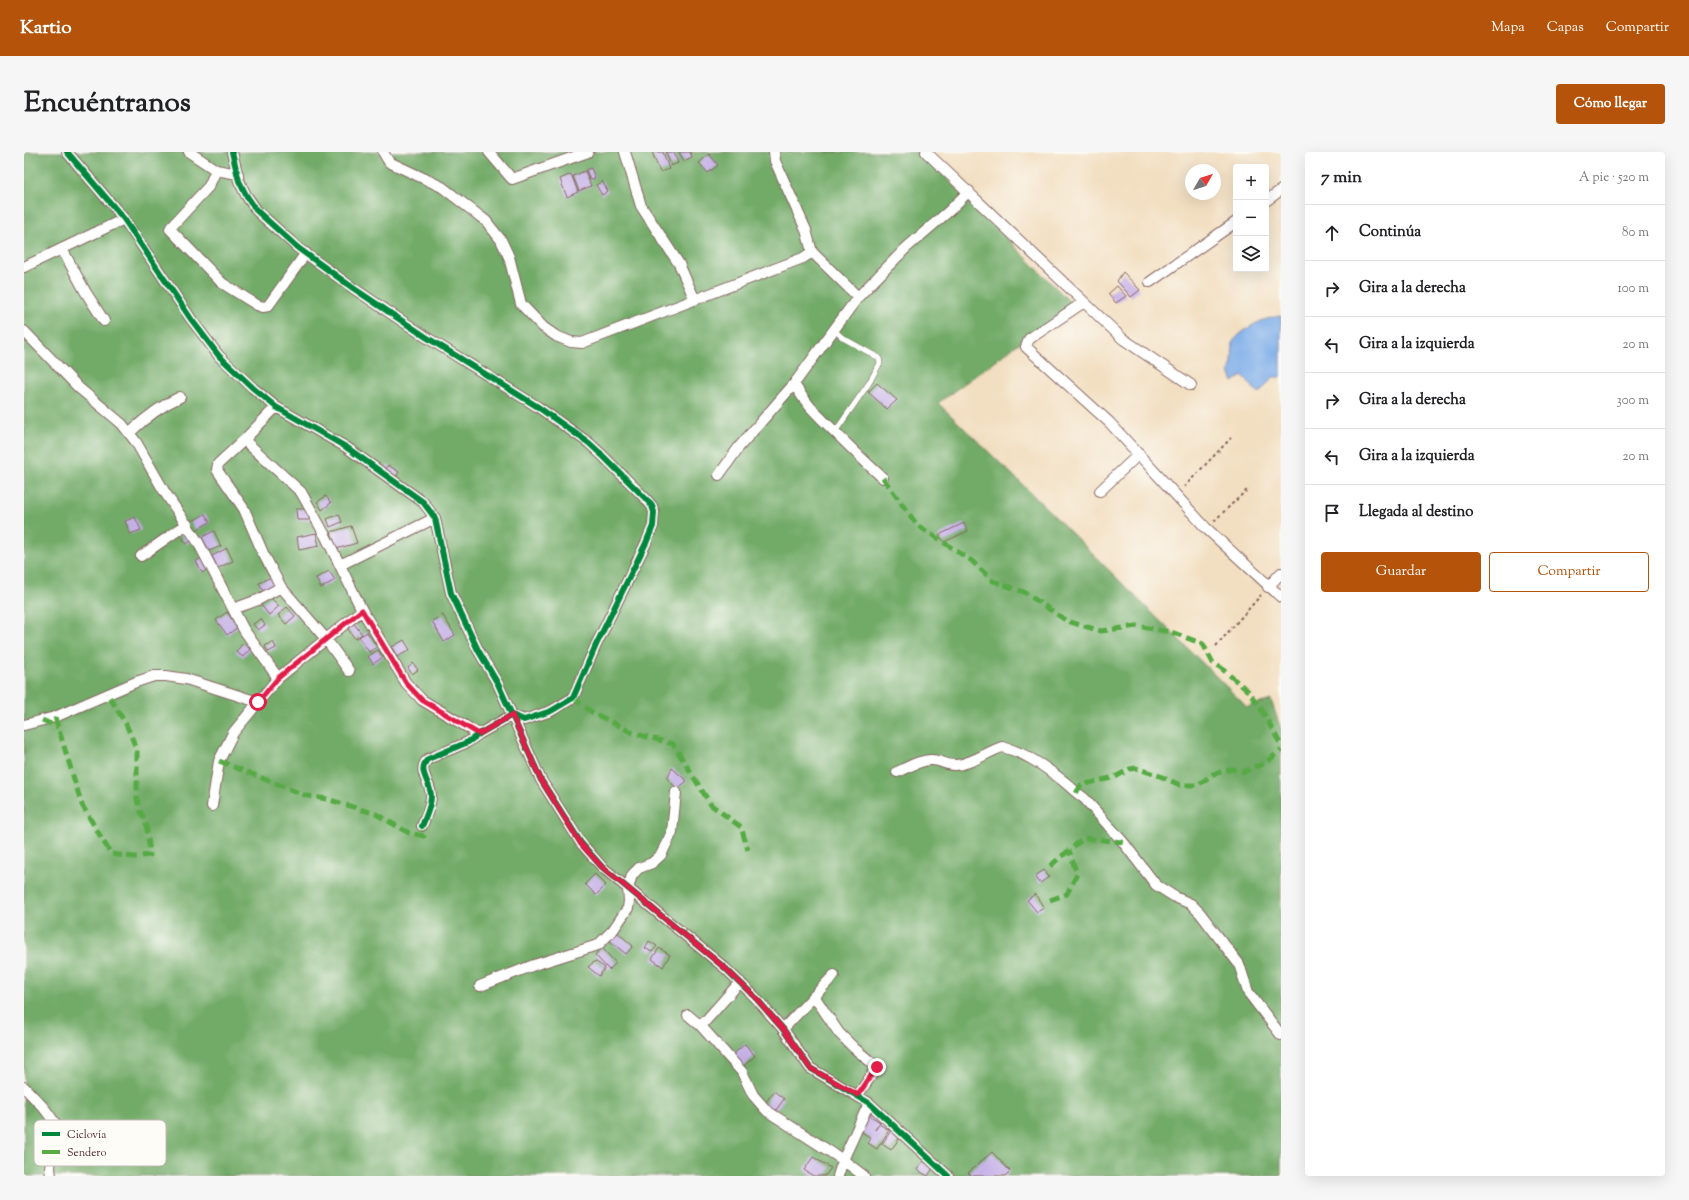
<!DOCTYPE html>
<html lang="es">
<head>
<meta charset="utf-8">
<style>
  :root { --surface:#fff; --page:#f6f6f6; --text:#202124; --muted:#757577; --line:#e0e0e0; --accent:#b45309 }
  body { margin:0; font-family:"Sorts Mill Goudy",serif; background:var(--page); color:var(--text) }
  .controls { position:absolute; right:12px; top:12px; display:grid; overflow:hidden; border-radius:4px; box-shadow:0 4px 16px #0002 }
  .controls button { width:36px; height:36px; display:grid; place-items:center; padding:0; border:0; border-bottom:1px solid var(--line); background:var(--surface); color:var(--text); font:20px sans-serif }
  .compass { position:absolute; left:1161px; top:12px; width:36px; height:36px; border-radius:50%; background:var(--surface); box-shadow:0 4px 16px #0002; rotate:51deg }
  .stop { position:absolute; width:12px; height:12px; margin:-9px; border:3px solid #e11d48; border-radius:50%; background:#fff }
  .stop.end { background:#e11d48; border-color:#fff; box-shadow:0 1px 4px #0008 }
  .list { margin:0; padding:0; list-style:none }
  h2 { display:flex; justify-content:space-between; align-items:center; height:52px; margin:0; padding:0 16px; font-size:17px }
  h2 small { font-size:13px; font-weight:400; color:var(--muted) }
  .list li { display:grid; grid-template-columns:26px 1fr auto; gap:12px; align-items:center; box-sizing:border-box; height:56px; padding:0 16px; border-top:1px solid var(--line) }
  .list b { display:block; font-size:15px; white-space:nowrap }
  .list em { font-size:13px; font-style:normal; color:var(--muted) }
  .actions { display:flex; gap:8px; padding:12px 16px }
  .actions a { flex:1; padding:9px 0; border:1px solid var(--accent); border-radius:4px; text-align:center; font-size:14px; color:var(--accent) }
  .actions .main { background:var(--accent); color:#fff }
  .icon { flex:none; width:22px; height:22px; fill:none; stroke:currentColor; stroke-width:2; stroke-linecap:round; stroke-linejoin:round }
  .map { position:relative; flex:none; width:1257px; height:1024px; overflow:hidden; border-radius:4px }
  header { display:flex; align-items:center; gap:24px; box-sizing:border-box; height:56px; padding:0 20px; background:var(--accent); color:#fff }
  header strong { font-size:19px }
  nav { display:flex; gap:22px; margin-inline-start:auto; font-size:14px }
  .intro { display:flex; align-items:center; justify-content:space-between; box-sizing:border-box; height:96px; padding:0 24px }
  h1 { margin:0; font-size:28px }
  .button { padding:10px 18px; border-radius:4px; background:var(--accent); color:#fff; font-size:14px; font-weight:700 }
  main { display:flex; gap:24px; padding:0 24px }
  aside { flex:1; background:var(--surface); border-radius:4px; box-shadow:0 4px 16px #0002 }
  .map>svg:first-child { display:block }
  .forest { fill:#72aa68; stroke:#5e644a }
  .water { fill:#7eade8; stroke:#64668a }
  .building { fill:#c4aee6 }
  .lines { fill:none; stroke-linecap:round; stroke-linejoin:round }
  .lane-casing { stroke:#85625f; stroke-width:6 }
  .street-casing { stroke:#85625f; stroke-width:12 }
  .path { stroke:#85625f; stroke-width:2; stroke-dasharray:3 3; stroke-linecap:butt }
  .lane { stroke:#fff; stroke-width:5 }
  .street { stroke:#fff; stroke-width:10 }
  .quiet { stroke:#57aa44; stroke-width:5; stroke-dasharray:10 5; stroke-linecap:butt }
  .cycleway-casing { stroke:#fdfcf7; stroke-width:8 }
  .cycleway { stroke:#00873e; stroke-width:6 }
  .route { stroke:#e11d48; stroke-width:5 }
  .key { fill:#fdfcf7; stroke:#c7baba; stroke-width:1 }
  .key-label { font-size:11px; fill:#4a1f2b }
</style>
</head>
<body>
<header>
<strong>Kartio</strong>
<nav><a>Mapa</a><a>Capas</a><a>Compartir</a></nav>
</header>
<div class="intro"><h1>Encuéntranos</h1><a class="button">Cómo llegar</a></div>
<main>
<div class="map">
<svg width="1257" height="1024" viewBox="0 0 1257 1024">
  <rect width="100%" height="100%" fill="#fdfcf7"/>
  <filter id="ink" filterUnits="userSpaceOnUse"><feTurbulence type="fractalNoise" baseFrequency=".025" numOctaves="2"/><feDisplacementMap in="SourceGraphic" scale="8" xChannelSelector="R" yChannelSelector="G"/><feConvolveMatrix kernelMatrix="1 2 1 2 8 2 1 2 1" color-interpolation-filters="sRGB"/></filter>
  <filter id="wash" filterUnits="userSpaceOnUse"><feTurbulence type="fractalNoise" baseFrequency=".012" numOctaves="4" result="noise"/><feDisplacementMap in="SourceGraphic" scale="16" xChannelSelector="R" yChannelSelector="G"/><feGaussianBlur stdDeviation="0.9" result="paint"/><feColorMatrix in="noise" values="0 0 0 0 0 0 0 0 0 0 0 0 0 0 0 0 0 1.4 0 .05"/><feComposite in="paint" operator="in"/></filter>
  <g filter="url(#wash)">
    <rect width="100%" height="100%" fill="#f2dec0"/>
    <path class="forest" d="M0,0H897L1048,152L914,251L997,331L1223,555L1247,548L1257,577V1024H0Z"/>
    <path class="water" d="M1257,164V225H1249L1235,242C1229,236 1225,230 1218,224L1209,230L1205,220L1208,211L1209,189C1222,175 1238,166 1257,164Z"/>
    <g id="blocks">
      <path class="building" d="M628,0H639L645,17L636,20Z
        M642,0H650L654,11L647,14Z
        M655,0H666L668,5L660,9Z
        M685,2L694,13L684,21L675,11Z
        M567,16L571,26L566,28L562,18Z
        M561,19L567,34L555,39L549,24Z
        M547,22L554,40L543,45L536,27Z
        M578,29L584,39L578,43L572,33Z
        M1099,120L1116,138L1107,145L1093,129Z
        M1093,134L1102,144L1092,151L1084,142Z
        M853,231L873,248L863,257L844,240Z
        M364,313L375,320L371,327L360,319Z
        M302,344L307,351L298,358L293,350Z
        M272,357H286V368H273Z
        M181,362L186,370L172,378L167,370Z
        M315,362L318,370L306,375L303,367Z
        M111,365L117,378L106,382L101,369Z
        M940,371L944,379L920,390L915,383Z
        M327,374L333,391L312,397L307,380Z
        M163,378L169,388L162,392L156,382Z
        M190,379L197,394L185,399L178,385Z
        M292,381L295,394L275,398L273,385Z
        M203,396L209,409L194,416L188,404Z
        M178,406L184,417L178,421L172,409Z
        M305,419L311,428L297,436L292,426Z
        M247,425L252,435L240,441L235,431Z
        M246,445L255,454L245,463L237,453Z
        M263,455L271,464L262,472L254,463Z
        M203,460L214,475L203,483L192,468Z
        M419,463L431,483L420,490L408,469Z
        M237,467L241,473L234,478L229,472Z
        M328,469L338,482L331,487L322,474Z
        M343,480L353,495L345,500L335,485Z
        M380,488L386,498L373,505L368,495Z
        M249,489L252,496L244,500L241,494Z
        M219,491L226,497L219,505L212,500Z
        M354,498L359,505L349,512L344,504Z
        M389,511L394,518L388,522L384,516Z
        M648,616L663,629L653,637L643,626Z
        M1020,718L1025,725L1016,731L1011,724Z
        M571,722L582,733L572,743L561,732Z
        M1011,742L1020,756L1013,760L1003,748Z
        M593,780L609,794L602,802L586,789Z
        M625,789L633,794L628,800L621,796Z
        M578,796L592,811L585,818L571,803Z
        M635,796L646,803L639,815L628,807Z
        M571,809L581,816L575,824L564,815Z
        M721,892L731,904L716,917L706,905Z
        M750,939L760,947L750,961L739,954Z
        M845,963L856,970L851,978L855,972L865,978L853,997L844,991L847,986L836,979Z
        M868,977L877,984L867,998L858,992Z
        M968,1000L986,1019L981,1024H948L944,1021Z
        M789,1005L807,1016L801,1024H789L780,1018Z
        M899,1009L909,1016L904,1024L893,1018Z"/>
    </g>
  </g>
  <g filter="url(#ink)">
    <use href="#blocks" fill-opacity="0" stroke="#85625f" stroke-width="1"/>
    <g class="lines">
      <g class="lane-casing">
        <path id="lane" d="M810,178L819,186L855,206L856,211L845,231L811,280"/>
      </g>
      <g class="street-casing">
        <path id="street" d="M43,0L100,67L167,167L195,204L229,236L252,255L322,295L399,350L411,366L427,441L454,498L474,532L517,628L557,691L578,715L701,816L731,845L759,877L786,916L845,951L924,1024
          M165,0L192,18L214,22
          M208,0L215,29L222,43L233,59L274,96L329,136L402,185L514,255L565,291L578,303L622,347L628,354L630,360L629,374L622,391L572,493L549,546L527,559L500,568L488,563L455,582L444,590L404,607C392,619 407,630 407,644C407,655 402,664 398,674
          M359,0L365,10L418,35L462,69L477,88L485,105L497,152L519,175L532,184L547,190L558,191L779,106L788,100
          M465,0L488,27L564,0
          M601,0L617,54L655,112L671,148
          M750,0L751,9L782,78L788,100L834,145
          M902,0L1099,187L1167,233
          M192,18L185,34L147,75L146,77L198,131L233,153L239,155L244,154L282,101
          M1242,49L1257,38
          M38,97L61,139L80,169
          M0,115L100,67
          M1126,130L1212,70
          M1060,150L1005,187L1002,195L1085,270L1182,376L1257,445
          M0,179L55,236L98,272L112,290L140,339L174,390L220,478L254,526
          M770,232C783,254 794,263 812,281C827,296 842,311 859,326
          M252,255L220,288L277,340L302,385L338,458L382,531L398,548L455,582
          M105,281C121,266 136,254 156,245
          M220,288L194,312L193,318L220,357L239,401L257,435L302,487L325,519
          M695,323L715,295L770,232L834,145L882,96L925,59L945,39
          M1076,339L1115,302
          M117,404L163,372
          M316,413L411,366
          M1244,435L1257,421
          M209,457L234,448L257,435
          M0,573L31,565L112,530L130,524H142L162,527L234,550
          M873,620C883,616 897,607 908,608C916,608 924,614 932,613C948,612 963,600 978,595C1000,600 1020,614 1038,628C1046,634 1052,641 1060,646L1099,690L1132,733L1151,745L1167,752L1176,761L1215,812L1224,840L1257,883
          M188,654L195,609L209,581L254,526L338,458
          M456,834L510,813L574,793L589,778L604,756L605,749L604,737L608,723L615,716L628,711L637,703L648,680L652,640
          M790,844L815,881L830,896L853,915L834,943
          M664,863L677,874L718,920L729,943L743,959L819,1008L840,1024
          M677,874L716,830
          M759,877L810,823
          M0,935L20,956L31,971L26,1016L27,1024
          M814,1024L819,1008L845,951"/>
      </g>
      <path class="path" d="M1160,335L1207,286
        M1190,369L1225,336
        M1192,494L1237,443"/>
      <use href="#lane" class="lane"/>
      <use href="#street" class="street"/>
      <path class="quiet" d="M859,326L893,373L948,409L969,429L1000,440L1043,469L1077,479L1113,474L1147,480L1179,492L1189,511L1197,516L1224,539L1237,557L1257,593
        M549,546L568,560L609,581L649,592L687,653L717,675L724,698
        M31,565L58,653L87,702L110,705L126,703L122,669L117,661L113,647V598L102,572L83,541
        M18,568L34,575
        M195,609L283,644L303,647L352,662L385,681L400,684L398,674
        M1052,641L1057,633L1091,625L1106,617L1112,616L1136,624L1156,633H1174L1189,622L1209,617L1221,620L1228,615L1240,612L1257,598
        M1026,714L1060,686L1099,690
        M1026,748L1043,742L1053,722L1045,698"/>
      <g class="cycleway-casing">
        <path id="cycleway" d="M43,0L100,67L167,167L195,204L229,236L252,255L322,295L399,350L411,366L427,441L454,498L474,532L517,628L557,691L578,715L701,816L731,845L759,877L786,916L845,951L924,1024
          M208,0L215,29L222,43L233,59L274,96L329,136L402,185L514,255L565,291L578,303L622,347L628,354L630,360L629,374L622,391L572,493L549,546L527,559L500,568L488,563L455,582L444,590L404,607C392,619 407,630 407,644C407,655 402,664 398,674"/>
      </g>
      <use href="#cycleway" class="cycleway"/>
    </g>
  </g>
  <g class="lines" filter="url(#ink)">
    <path class="route" d="M234,550L254,526L338,458L382,531L398,548L455,582L488,563L517,628L557,692L578,715L701,816L731,845L759,877L786,916L834,943L853,915"/>
  </g>
  <rect x="10" y="968" width="132" height="46" rx="6" class="key"/>
  <rect x="18" y="980" width="18" height="4" fill="#00873e"/>
  <rect x="18" y="998" width="18" height="4" fill="#57aa44"/>
  <g class="key-label">
    <text x="43" y="986">Ciclovía</text>
    <text x="43" y="1004">Sendero</text>
  </g>
</svg>
<div class="controls">
<button>+</button>
<button>−</button>
<button><svg class="icon" aria-label="layers" viewBox="0 0 24 24"><path d="M12 4l9 5-9 5-9-5zM3 14l9 5 9-5"/></svg></button>
</div>
<svg class="compass" viewBox="-18 -18 36 36"><path d="M0-13l5 13h-10z" fill="#e53935"/><path d="M0 13l5-13h-10z" fill="#757577"/></svg>
<div class="stop" style="left:234px;top:550px"></div>
<div class="stop end" style="left:853px;top:915px"></div>
</div>
<aside>
<h2>7 min<small>A pie · 520 m</small></h2>
<ul class="list">
<li><svg class="icon" aria-label="ahead" viewBox="0 0 24 24"><path d="M12 20V5M6 11l6-6 6 6"/></svg><div><b>Continúa</b></div><em>80 m</em></li>
<li><svg class="icon" aria-label="right" viewBox="0 0 24 24"><path d="M7 20v-9h11M14 6l5 5-5 5"/></svg><div><b>Gira a la derecha</b></div><em>100 m</em></li>
<li><svg class="icon" aria-label="left" viewBox="0 0 24 24"><path d="M17 20v-9H6M10 6l-5 5 5 5"/></svg><div><b>Gira a la izquierda</b></div><em>20 m</em></li>
<li><svg class="icon" aria-label="right" viewBox="0 0 24 24"><path d="M7 20v-9h11M14 6l5 5-5 5"/></svg><div><b>Gira a la derecha</b></div><em>300 m</em></li>
<li><svg class="icon" aria-label="left" viewBox="0 0 24 24"><path d="M17 20v-9H6M10 6l-5 5 5 5"/></svg><div><b>Gira a la izquierda</b></div><em>20 m</em></li>
<li><svg class="icon" aria-label="arrive" viewBox="0 0 24 24"><path d="M6 21V4h12l-3 4 3 4H6"/></svg><div><b>Llegada al destino</b></div></li>
</ul>
<div class="actions"><a class="main">Guardar</a><a>Compartir</a></div>
</aside>
</main>
</body>
</html>
